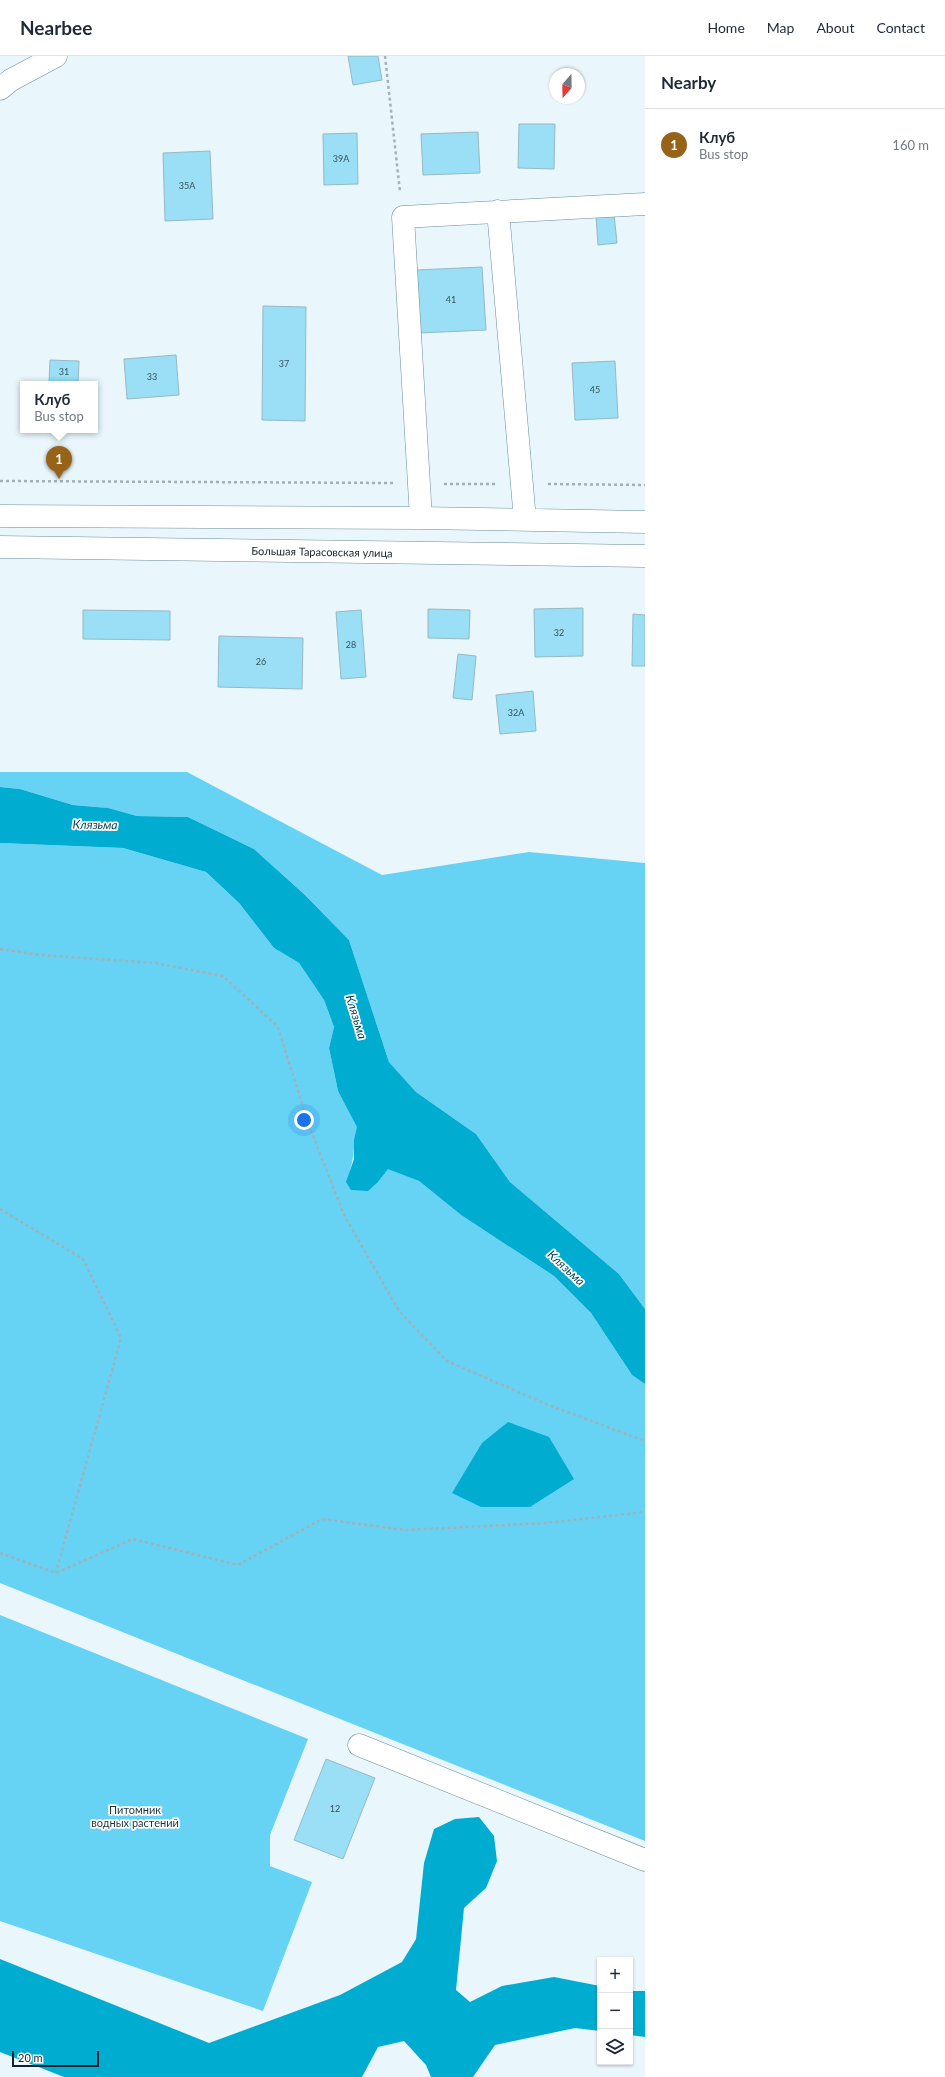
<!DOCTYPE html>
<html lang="en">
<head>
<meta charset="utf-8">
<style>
  :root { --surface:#fff; --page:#f2f2f3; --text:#1f2937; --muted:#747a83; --line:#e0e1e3; --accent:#976319 }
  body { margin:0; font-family:Lato,sans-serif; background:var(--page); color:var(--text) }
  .controls { position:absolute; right:12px; bottom:12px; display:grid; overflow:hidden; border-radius:0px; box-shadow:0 1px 3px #0004 }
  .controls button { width:36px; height:36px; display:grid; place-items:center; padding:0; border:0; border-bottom:1px solid var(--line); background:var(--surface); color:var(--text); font:20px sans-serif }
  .compass { position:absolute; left:549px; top:12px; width:36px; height:36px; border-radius:50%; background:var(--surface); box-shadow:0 1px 3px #0004; rotate:200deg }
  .scale { position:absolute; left:12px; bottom:10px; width:87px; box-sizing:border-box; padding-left:4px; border:2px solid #152328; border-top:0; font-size:11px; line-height:14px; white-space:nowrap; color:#152328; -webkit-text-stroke:3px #fff; paint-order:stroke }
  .you { position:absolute; left:304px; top:1064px; width:14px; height:14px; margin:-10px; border:3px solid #fff; border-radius:50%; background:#1a73e8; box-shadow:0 0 0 6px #1a73e833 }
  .badge { display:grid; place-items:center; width:26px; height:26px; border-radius:50%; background:var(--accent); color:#fff; font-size:13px; font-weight:700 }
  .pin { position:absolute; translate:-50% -33px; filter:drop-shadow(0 1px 2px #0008) }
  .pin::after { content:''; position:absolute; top:21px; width:14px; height:12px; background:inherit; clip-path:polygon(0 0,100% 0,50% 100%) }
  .popup { position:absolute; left:20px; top:325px; width:78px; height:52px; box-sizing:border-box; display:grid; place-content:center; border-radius:0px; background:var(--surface); filter:drop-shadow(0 1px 3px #0005); font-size:13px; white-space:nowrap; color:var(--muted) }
  .popup b { font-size:15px; color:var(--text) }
  .popup::after { content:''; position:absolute; left:50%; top:100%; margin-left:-8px; border:8px solid transparent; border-top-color:var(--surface) }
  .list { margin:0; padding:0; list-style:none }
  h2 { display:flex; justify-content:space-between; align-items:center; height:52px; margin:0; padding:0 16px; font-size:17px }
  h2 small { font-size:13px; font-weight:400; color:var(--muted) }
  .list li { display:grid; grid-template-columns:26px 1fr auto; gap:12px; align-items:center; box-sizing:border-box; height:72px; padding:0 16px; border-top:1px solid var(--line) }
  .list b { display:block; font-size:15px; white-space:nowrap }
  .list p { margin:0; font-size:13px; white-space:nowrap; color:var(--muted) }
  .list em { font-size:13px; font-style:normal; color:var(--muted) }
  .icon { flex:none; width:22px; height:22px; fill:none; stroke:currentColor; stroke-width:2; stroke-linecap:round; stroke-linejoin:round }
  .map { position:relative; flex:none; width:645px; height:2021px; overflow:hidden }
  header { display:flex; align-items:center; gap:24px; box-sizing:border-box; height:56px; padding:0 20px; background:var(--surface); border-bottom:1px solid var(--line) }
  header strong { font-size:19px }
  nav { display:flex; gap:22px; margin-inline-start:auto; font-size:14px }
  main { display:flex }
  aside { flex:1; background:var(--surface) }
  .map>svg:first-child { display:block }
  .green { fill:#67d3f4 }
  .water { fill:#01acd1 }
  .building { fill:#9adff5; stroke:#95b9c5 }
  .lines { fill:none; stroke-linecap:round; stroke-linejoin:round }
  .minor-casing { stroke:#6b8d99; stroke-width:23 }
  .path { stroke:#a3b1b6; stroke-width:2.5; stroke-dasharray:3 3; stroke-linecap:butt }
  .minor { stroke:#fff; stroke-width:22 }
  .labels { text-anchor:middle; stroke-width:3.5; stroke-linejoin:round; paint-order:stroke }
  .number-label { font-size:9px; fill:#36525b }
  .street-label { font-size:11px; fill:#152328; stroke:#fff }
  .park-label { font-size:11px; fill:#1d333b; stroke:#fff }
  .water-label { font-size:12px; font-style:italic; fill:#003e4d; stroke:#fff }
</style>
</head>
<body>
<header>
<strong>Nearbee</strong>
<nav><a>Home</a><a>Map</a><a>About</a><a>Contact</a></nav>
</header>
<main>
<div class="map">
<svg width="645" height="2021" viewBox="0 0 645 2021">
  <rect width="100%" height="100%" fill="#e9f7fc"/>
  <path class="green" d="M0,716H187L382,819L529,796L645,807V1253L619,1218L510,1126L476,1078L416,1036L389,1006L349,884L305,839L254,793L188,761L137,760L107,752L73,749L20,733L0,731Z
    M0,787L123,792L206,816L239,847L274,892L299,907L324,944L334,971L329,992L338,1035L358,1071C353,1086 355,1100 350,1114L378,1126L388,1112L419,1125L461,1159L554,1220L591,1257L632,1319L645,1328V1785L0,1527Z
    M0,1559L308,1683L270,1779V1810L312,1826L263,1955L0,1865Z"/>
  <path class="water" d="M0,731L20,733L73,749L108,752L137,760L188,761L254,793L305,839L349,884L389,1006L416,1036L476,1078L510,1126L619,1218L645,1253V1328L632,1319L591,1257L554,1220L461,1159L419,1125L388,1113L378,1126L368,1135L351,1134L346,1126L354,1103V1084L357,1071L338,1035L329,992L334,971L324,944L299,907L274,892L239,847L206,816L123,792L0,787Z
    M508,1366L549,1381L574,1423L530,1451H481L452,1437L482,1387Z
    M479,1761L494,1780L497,1805L486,1832L464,1852L456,1934L470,1946L502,1930L554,1921L600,1930V1975L575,1972L495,1989L473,2021H431L426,2009L404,1985L378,1991L362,2021H64L0,1996V1903L209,1987L340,1939L402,1906L416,1883L424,1807L434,1773L455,1763Z
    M630,1935H645V1981L630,1979Z"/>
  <path class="building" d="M348,0H378L382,24L353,29Z
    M519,68H555L554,113L518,112Z
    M478,76L480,117L423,119L421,78Z
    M357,77L358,128L324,129L323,78Z
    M210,95L213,163L165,165L163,97Z
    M614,158L617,187L598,189L596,160Z
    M482,211L486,274L420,277L417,214Z
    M263,250L306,251L305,365L262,364Z
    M176,299L179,339L127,343L124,303Z
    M50,304L79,305L78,328H49Z
    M615,305L618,362L575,364L572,307Z
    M583,552V600L535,601L534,553Z
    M428,553L470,554L469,583L428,582Z
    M83,554L170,555V584L83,583Z
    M361,554L366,621L341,623L336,556Z
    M633,558L645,559V610H632Z
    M219,580L303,582L302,633L218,631Z
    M458,598L476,600L472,644L453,642Z
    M533,635L536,675L500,678L496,639Z
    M326,1703L375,1722L343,1803L294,1784Z"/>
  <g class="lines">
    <g class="minor-casing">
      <path id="minor" d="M0,33L11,24L56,0
        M498,155L525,464
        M0,460L421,462L645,466
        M421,462L403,161L645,148
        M0,491L645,500
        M359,1689L645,1804"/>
    </g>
    <path class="path" d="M385,0L400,136
      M0,425L393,427
      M444,428H495
      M548,428L645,429
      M0,893L41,899L155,907L223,920L278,971L308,1067L344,1159L399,1255L447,1305L546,1348L645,1385
      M0,1153L83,1203L121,1282L56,1516
      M0,1497L56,1517L133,1483L238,1509L322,1463L405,1474L546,1467L645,1456"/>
    <use href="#minor" class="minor"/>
  </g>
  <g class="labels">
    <g class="number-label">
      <text x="341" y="106">39А</text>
      <text x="187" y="133">35А</text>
      <text x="451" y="247">41</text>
      <text x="284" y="311">37</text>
      <text x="64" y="319">31</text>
      <text x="152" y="324">33</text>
      <text x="595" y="337">45</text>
      <text x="559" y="580">32</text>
      <text x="351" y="592">28</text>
      <text x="261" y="609">26</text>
      <text x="516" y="660">32А</text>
      <text x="335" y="1756">12</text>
    </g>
    <g class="street-label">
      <text transform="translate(322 496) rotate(1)" y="4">Большая Тарасовская улица</text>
    </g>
    <g class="park-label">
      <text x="135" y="1758">Питомник<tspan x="135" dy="13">водных растений</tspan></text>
    </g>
    <g class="water-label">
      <text transform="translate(95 769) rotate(1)" y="4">Клязьма</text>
      <text transform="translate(356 961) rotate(73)" y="4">Клязьма</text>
      <text transform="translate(566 1212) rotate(43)" y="4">Клязьма</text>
    </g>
  </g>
</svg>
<div class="controls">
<button>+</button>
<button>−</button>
<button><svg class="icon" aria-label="layers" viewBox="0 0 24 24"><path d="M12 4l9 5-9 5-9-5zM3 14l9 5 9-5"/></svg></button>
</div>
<svg class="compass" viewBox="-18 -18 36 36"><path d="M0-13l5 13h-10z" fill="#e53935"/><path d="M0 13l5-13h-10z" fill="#747a83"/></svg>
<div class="scale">20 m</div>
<div class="you"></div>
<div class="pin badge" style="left:59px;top:423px">1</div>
<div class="popup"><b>Клуб</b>Bus stop</div>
</div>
<aside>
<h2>Nearby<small></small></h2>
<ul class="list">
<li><span class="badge">1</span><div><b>Клуб</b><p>Bus stop</p></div><em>160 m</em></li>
</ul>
</aside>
</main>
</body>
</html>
